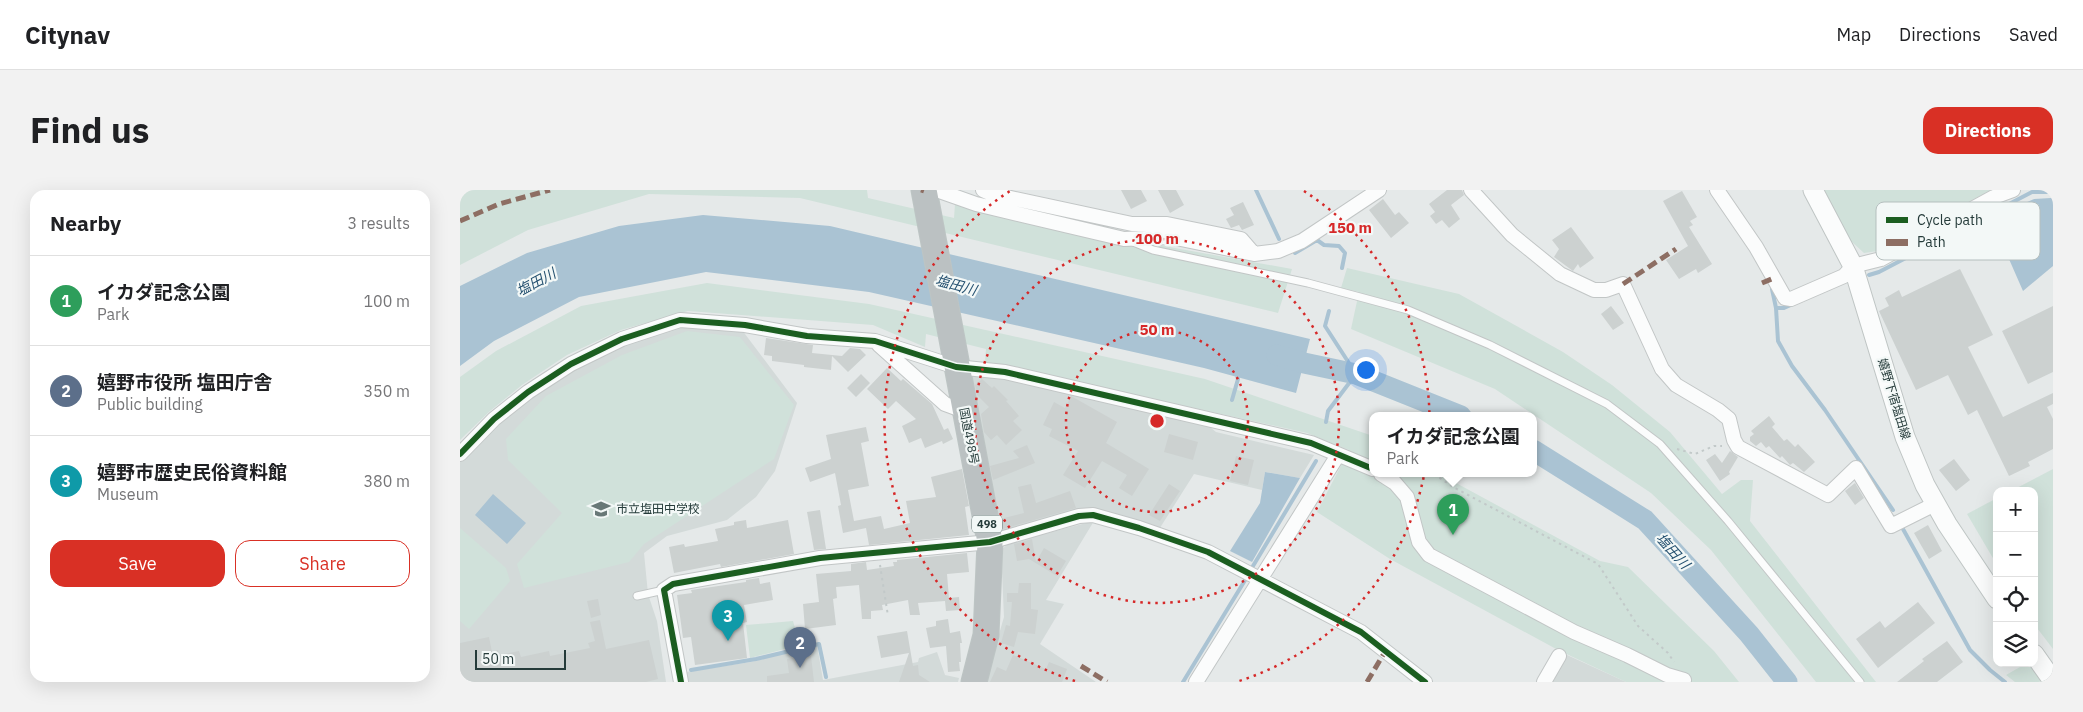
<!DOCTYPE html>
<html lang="en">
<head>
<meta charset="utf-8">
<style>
  :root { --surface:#fff; --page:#f2f2f2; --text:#202124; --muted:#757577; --line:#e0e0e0; --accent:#d93025 }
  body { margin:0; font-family:"IBM Plex Sans","Noto Sans JP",sans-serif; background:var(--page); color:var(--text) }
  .controls { position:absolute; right:15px; bottom:15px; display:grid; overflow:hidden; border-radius:10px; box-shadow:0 5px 20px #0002 }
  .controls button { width:45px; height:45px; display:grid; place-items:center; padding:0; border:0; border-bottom:1px solid var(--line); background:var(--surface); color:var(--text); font:25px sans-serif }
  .scale { position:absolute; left:15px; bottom:12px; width:91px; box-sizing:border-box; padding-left:5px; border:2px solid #253b3a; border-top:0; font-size:14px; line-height:18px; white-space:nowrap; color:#253b3a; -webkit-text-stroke:4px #f3f8f7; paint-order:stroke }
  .you { position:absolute; left:905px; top:179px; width:18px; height:18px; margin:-12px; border:4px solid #fff; border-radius:50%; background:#1a73e8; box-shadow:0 0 0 8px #1a73e833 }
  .badge { display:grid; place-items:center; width:32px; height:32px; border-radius:50%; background:var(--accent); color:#fff; font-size:16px; font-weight:700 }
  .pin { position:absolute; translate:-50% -41px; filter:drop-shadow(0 1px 2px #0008) }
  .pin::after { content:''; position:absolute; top:26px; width:18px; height:15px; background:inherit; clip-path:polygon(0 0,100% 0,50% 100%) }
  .popup { position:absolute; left:909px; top:222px; width:168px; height:65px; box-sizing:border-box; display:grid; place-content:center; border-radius:10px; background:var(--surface); filter:drop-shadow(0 1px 4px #0005); font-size:16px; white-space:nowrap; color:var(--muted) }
  .popup b { font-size:19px; color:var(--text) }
  .popup::after { content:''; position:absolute; left:50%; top:100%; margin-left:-10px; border:10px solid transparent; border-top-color:var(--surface) }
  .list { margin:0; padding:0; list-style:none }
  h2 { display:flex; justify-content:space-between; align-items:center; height:65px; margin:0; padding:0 20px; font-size:21px }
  h2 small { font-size:16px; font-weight:400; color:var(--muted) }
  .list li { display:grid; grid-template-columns:32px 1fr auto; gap:15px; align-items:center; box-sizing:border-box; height:90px; padding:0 20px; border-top:1px solid var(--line) }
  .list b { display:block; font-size:19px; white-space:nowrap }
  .list p { margin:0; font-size:16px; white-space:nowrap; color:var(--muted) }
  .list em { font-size:16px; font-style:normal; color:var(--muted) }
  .actions { display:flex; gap:10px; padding:15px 20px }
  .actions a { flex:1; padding:11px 0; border:1px solid var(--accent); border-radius:15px; text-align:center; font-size:18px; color:var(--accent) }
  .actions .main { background:var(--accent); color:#fff }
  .icon { flex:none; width:28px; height:28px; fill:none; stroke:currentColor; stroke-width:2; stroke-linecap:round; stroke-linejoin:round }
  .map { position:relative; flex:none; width:1593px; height:492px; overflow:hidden; border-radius:15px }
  header { display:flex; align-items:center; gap:30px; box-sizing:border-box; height:70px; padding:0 25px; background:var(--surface); border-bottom:1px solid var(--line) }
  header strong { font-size:24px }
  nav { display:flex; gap:28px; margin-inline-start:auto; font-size:18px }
  .intro { display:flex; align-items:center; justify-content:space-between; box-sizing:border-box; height:120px; padding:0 30px }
  h1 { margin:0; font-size:35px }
  .button { padding:12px 22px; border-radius:15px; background:var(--accent); color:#fff; font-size:18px; font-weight:700 }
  main { display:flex; gap:30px; padding:0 30px }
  aside { flex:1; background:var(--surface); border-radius:15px; box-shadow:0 5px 20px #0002 }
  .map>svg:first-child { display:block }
  .built { fill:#d3dad9 }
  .green { fill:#d0e1da }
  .water { fill:#aac3d3 }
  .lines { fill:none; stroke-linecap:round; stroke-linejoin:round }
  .stream { stroke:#aac3d3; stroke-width:4 }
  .river { stroke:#aac3d3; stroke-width:21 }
  .building { fill:#ccd1d0 }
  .lane-casing { stroke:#c2c6c6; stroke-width:9 }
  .street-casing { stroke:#c2c6c6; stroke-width:16 }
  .secondary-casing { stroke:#bfc5c4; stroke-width:21 }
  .highway-casing { stroke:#bdc5c4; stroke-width:27 }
  .path { stroke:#c2c9c9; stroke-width:2; stroke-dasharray:2.5 4; stroke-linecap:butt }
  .lane { stroke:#fbfcfc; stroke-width:7 }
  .street { stroke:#fbfcfc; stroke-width:14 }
  .secondary { stroke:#fbfcfc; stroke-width:19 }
  .highway { stroke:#bbc1c2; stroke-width:25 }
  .quiet { stroke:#8d6e63; stroke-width:5; stroke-dasharray:10 5; stroke-linecap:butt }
  .cycleway-casing { stroke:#f3f8f7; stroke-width:9 }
  .cycleway { stroke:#1b5e20; stroke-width:6 }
  .ring { fill:none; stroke:#d62828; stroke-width:2.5; stroke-dasharray:2.5 5 }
  .labels { text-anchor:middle; stroke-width:4.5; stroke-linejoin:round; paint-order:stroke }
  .shield { fill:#f3f8f7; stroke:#637473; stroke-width:1 }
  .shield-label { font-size:11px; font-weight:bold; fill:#253b3a }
  .street-label { font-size:12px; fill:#253b3a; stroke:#f3f8f7 }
  .poi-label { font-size:12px; fill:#253b3a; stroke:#f3f8f7; text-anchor:start }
  .water-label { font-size:14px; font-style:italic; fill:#255170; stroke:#f3f8f7 }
  .key { fill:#f3f8f7; stroke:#b5bfbe; stroke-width:1 }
  .key-label { font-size:14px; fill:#253b3a }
  .centre { fill:#d62828; stroke:#f3f8f7; stroke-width:2.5 }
  .ring-label { font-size:15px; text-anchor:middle; font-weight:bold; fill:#d62828; stroke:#f3f8f7; stroke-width:4.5; stroke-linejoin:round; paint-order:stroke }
</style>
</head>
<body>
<header>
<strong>Citynav</strong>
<nav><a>Map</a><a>Directions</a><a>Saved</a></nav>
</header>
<div class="intro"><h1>Find us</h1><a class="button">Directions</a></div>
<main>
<aside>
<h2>Nearby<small>3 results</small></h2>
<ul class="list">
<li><span class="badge" style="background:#2e9e5b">1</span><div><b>イカダ記念公園</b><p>Park</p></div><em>100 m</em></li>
<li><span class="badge" style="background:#5c6f8a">2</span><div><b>嬉野市役所 塩田庁舎</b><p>Public building</p></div><em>350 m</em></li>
<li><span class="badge" style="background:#0f9aa8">3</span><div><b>嬉野市歴史民俗資料館</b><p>Museum</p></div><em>380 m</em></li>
</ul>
<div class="actions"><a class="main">Save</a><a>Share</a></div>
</aside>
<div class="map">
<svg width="1593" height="492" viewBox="0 0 1593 492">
  <rect width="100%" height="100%" fill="#e5e9e9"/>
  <path class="built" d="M224,136L282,140L337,213L315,281L296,307L267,330L207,346L184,363L188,404L197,431L206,492H0V271L23,248L71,208L114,181L160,157Z
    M505,182L540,183L745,233L756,242L854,265L840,288L805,282L802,300L734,284L698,341L658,325L543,342L532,329Z
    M634,331L586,410L604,414L580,454L636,492H525L544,427L541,360L549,353Z
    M357,455L363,490L458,472L459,468L477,462L485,485L499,488L498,492H228L226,482L291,472Z
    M1107,465L1166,492H1090Z"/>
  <path class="green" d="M0,0H407L408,8L494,28L495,14L677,58L698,55L832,79L818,123L340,8L189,4L68,40L0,75Z
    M1362,0H1531L1418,61L1404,63L1391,51Z
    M887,78L999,104L1103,162L1152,195L1210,242L1262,304L1281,290H1293L1290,331L1416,492H1356L1251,360L1191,303L1035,199L891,139L899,102L881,98Z
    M247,93L409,114L745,189L913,246V284H982L996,293L1140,371L1168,377L1254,461L1279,492H1166L1098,460L930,369L857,322L889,260L847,243L525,172L526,159L466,144L465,157L413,135L228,121L161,140L107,165L62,195L30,221L0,250V187L36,161L121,116Z
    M227,141L280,147L334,215L314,269L184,354L169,372L64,398L57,374L102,323L48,270L46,249L86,206L162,165Z
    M1593,279V459L1574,434V301H1551Z
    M1537,308V375L1507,324Z
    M0,338L46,378L50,391L9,439L0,431Z
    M333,431L340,455L290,468L286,435Z
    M1567,473H1574L1588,492H1555L1546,485Z"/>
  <path class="water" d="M1591,8L1593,9V76L1563,101L1531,28L1574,9Z
    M243,25L370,36L850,149L836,203L744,178L409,102L246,82L119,107L34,151L0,176V96L67,63L159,36Z
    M805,282L840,288L792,372L770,361L800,313Z
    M33,304L66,333L47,354L15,325Z"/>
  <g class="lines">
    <path class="stream" d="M796,0L819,49
      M835,63L857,50L864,55L879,56L885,63L882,78
      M1409,85L1419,82L1572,2H1593
      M1312,99L1316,118L1318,151L1332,176L1365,220L1433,320
      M1316,118H1324L1333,114
      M772,210L778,189L777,183
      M866,232L868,221L896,184L865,136L869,121
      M1443,339L1510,460L1530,480L1545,492
      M790,381L856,271
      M231,480L296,469L359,454L366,487
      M723,492L787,387"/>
    <path class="river" d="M817,165L844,173L896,184L1001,226
      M1073,260L1185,330L1289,444L1327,492"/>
  </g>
  <path class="building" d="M661,0H681L687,11L671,19Z
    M698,0H716L724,15L710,23Z
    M987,0H1002L1004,5L991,15L1000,29L989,38L982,30L976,34L970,26L975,22L969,14Z
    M1222,1L1237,27L1230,31L1233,35L1229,37L1252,74L1238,83L1236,79L1219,89L1206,70L1228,56L1203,11Z
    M923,9L935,25L939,22L949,33L931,48L909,20Z
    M783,12L794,35L782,40L779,35L771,38L766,29L774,25L770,18Z
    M1111,37L1134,68L1120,78L1118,74L1113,81L1094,67L1099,59L1092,50Z
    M1500,79L1533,145L1508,157L1543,227L1593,203V214L1587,217L1593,229V259L1568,272L1570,276L1549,286L1517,220L1508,225L1488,185L1456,200L1419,121L1429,116L1425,108L1439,100L1442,107Z
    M1151,116L1164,133L1153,140L1141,124Z
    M1593,116V182L1568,194L1542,141Z
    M306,148L353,155L352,163L382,166L390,158L400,159L406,165L388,182L372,166L371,180L344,177V175L312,171V166L304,165Z
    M427,178L441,191L443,189L472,214L484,240L488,238L493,249L483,254L482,251L465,258L461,248L449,253L442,236L456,229L436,211L428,219L407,199Z
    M401,184L410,193L396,207L387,198Z
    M522,189L532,198L534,196L548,210L546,211L559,226L553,231L562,240L546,255L537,245L531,250L524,242L521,224L529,217L517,205L515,195Z
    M611,206L657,232L646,253L689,279L672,306L659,298L667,285L642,271L625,298L603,285L618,261L589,246L592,239L583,235L594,212L605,218Z
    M1309,226L1315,234L1312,237L1324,251L1327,249L1335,257L1338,254L1355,272L1344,282L1333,273L1330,275L1322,266L1320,268L1309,256L1306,258L1301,252L1296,256L1290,251V247L1294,244L1291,241Z
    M406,237L409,251L401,253L409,296L388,300L394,331L421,326L424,339L450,333L446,311L476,307L471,287L502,279L509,316L505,317L509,345L409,355L406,338L383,343L378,316L381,315L375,283L350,292L345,278L371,269L366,245Z
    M709,244L738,252L733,270L704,262Z
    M567,255L575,273L533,290L530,276L559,268L553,261Z
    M1270,261L1278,267L1269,282L1270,284L1260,291L1246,270L1255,264L1262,273Z
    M776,266L794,270L788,295L770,291Z
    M1494,269L1510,290L1496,301L1479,280Z
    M1395,293L1404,308L1395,315L1385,301Z
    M571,294L576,313L610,301L616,318L543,339L540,329L564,323L558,297Z
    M709,294L720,301L700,331L689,325Z
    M360,320L366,359L354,360L347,322Z
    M286,330L287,338L328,330L334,364L261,377L260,374L214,383L209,357L224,354L225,357L258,351L255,339L274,335V332Z
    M1468,335L1482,361L1469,369L1454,343Z
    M572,349L576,372L584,358L606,371L597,386L569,369L557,371L554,354Z
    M507,363L509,382L487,384L489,408L499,407L500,420L486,421L485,411L458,413L460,425H450L448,410L422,415L423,420L411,421V429H402L399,395L376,397L377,408L373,409L376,435L345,439L343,414L359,412L356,384L391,381V374L406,372L407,380L434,376L433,372H437V370Z
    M299,388L300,394L310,392L313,410L284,415L287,432L283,433L287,468L235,475L231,447L223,448L217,405L232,403L231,400L286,392V390Z
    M559,393H571V419L578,420L575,444L558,442L554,457L541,453L546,435L550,436L552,412H547V403H558Z
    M138,409L141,425L131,428L127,411Z
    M1458,412L1475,433L1418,478L1396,449L1420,431L1425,438Z
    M488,429L490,443L500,441L502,453H500L501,472H499L500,481L488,482L486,456L470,458L466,438L476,436V431Z
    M140,430L146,459L189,450L198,489L186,492H0V453L29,447L32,462L38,460L39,465L59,461L61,467L89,461L90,466L130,458L128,453L135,451L130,432Z
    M447,441L453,476L458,475L459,485L470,492H439L449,463L421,468L417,446Z
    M1487,451L1503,472L1477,492H1437L1464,471L1462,469Z
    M553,465L586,479L589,472L607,479L602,492H530L537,477L546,481Z
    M351,466L354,492H307V486L329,483L327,469Z"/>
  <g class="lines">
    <g class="lane-casing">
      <path id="lane" d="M673,52L693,60L848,93L948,120L1030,155L1147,214L1200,254L1268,331L1400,492
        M177,406L204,400"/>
    </g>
    <g class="street-casing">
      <path id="street" d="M523,0L532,4L672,34H707L781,49L794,64
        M1011,0L1052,45L1100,84L1134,100H1146L1163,94L1202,179L1216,195L1258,220L1269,229L1274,250L1278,257L1368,305L1396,278L1431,336L1475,314
        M1257,0L1296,57L1325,108L1331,109L1384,86L1393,76L1421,69L1534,7L1553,0
        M464,1H479L516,14L664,49L711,47L794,64L818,61L842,51L919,0
        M419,155L485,214L504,221
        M0,264L34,229L68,202L111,174L162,149L220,130L285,135L347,146L415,151L496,177L545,182L851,253L913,279
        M921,284L935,293L947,307L959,352L969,365L1114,442L1167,465L1207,485L1224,490
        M221,492L204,400L213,394L360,368L530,352L619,326L633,325L679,338L748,362L901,442L965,492
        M736,492L878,265
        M1084,492L1099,466"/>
    </g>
    <g class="secondary-casing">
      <path id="secondary" d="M1353,0L1393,76L1445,247L1465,295L1487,334L1537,409
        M1574,464L1593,491"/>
    </g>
    <g class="highway-casing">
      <path id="highway" d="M464,0L530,352L526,445L514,492"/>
    </g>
    <path class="path" d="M1217,259L1235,264L1254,256H1262
      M974,284L993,297L1138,374L1178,436L1208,463L1214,472
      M420,375L428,426"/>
    <use href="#lane" class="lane"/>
    <use href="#street" class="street"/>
    <use href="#secondary" class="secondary"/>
    <use href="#highway" class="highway"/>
    <path class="quiet" d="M461,0L464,1
      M0,31L39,14L90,0
      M1302,93L1314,88
      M1163,94L1216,59
      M621,476L647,492
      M907,492L926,460"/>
    <g class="cycleway-casing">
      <path id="cycleway" d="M0,264L34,229L68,202L111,174L162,149L220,130L285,135L347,146L415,151L496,177L545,182L851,253L913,279
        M221,492L204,400L213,394L360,368L530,352L619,326L633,325L679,338L748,362L901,442L965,492"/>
    </g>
    <use href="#cycleway" class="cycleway"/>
  </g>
  <g class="ring">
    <circle cx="697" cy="231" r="91"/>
    <circle cx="697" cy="231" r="182"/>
    <path d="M615 491A273 273 0 0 1 550 1M844 1A273 273 0 0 1 779 491"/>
  </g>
  <defs>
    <g id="school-bare" transform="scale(1.5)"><path d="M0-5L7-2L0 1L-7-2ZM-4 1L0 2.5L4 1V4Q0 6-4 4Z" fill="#687877" stroke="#f3f8f7" stroke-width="2.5" paint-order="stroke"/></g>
  </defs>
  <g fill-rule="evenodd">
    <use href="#school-bare" x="141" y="319"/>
  </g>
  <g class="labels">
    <rect class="shield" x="512" y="325.5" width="30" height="17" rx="4"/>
    <g class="shield-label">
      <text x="527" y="338">498</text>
    </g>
    <g class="street-label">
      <text transform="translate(1434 209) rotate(73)" y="4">嬉野下宿塩田線</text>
      <text transform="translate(509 246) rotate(79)" y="4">国道498号</text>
    </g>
    <g class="poi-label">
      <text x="156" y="323">市立塩田中学校</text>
    </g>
    <g class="water-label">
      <text transform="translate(76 92) rotate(-28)" y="5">塩田川</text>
      <text transform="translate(496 95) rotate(15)" y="5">塩田川</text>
      <text transform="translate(1213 361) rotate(48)" y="5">塩田川</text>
    </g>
  </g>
  <rect x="1416" y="12" width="164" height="58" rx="8" class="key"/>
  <rect x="1426" y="27" width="22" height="6" fill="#1b5e20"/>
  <rect x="1426" y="49" width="22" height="7" fill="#8d6e63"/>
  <g class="key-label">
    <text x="1457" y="35">Cycle path</text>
    <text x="1457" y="57">Path</text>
  </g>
  <circle cx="697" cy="231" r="8" class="centre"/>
  <g class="ring-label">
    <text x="890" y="43">150 m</text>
    <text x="697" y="54">100 m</text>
    <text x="697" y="145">50 m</text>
  </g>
</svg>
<div class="controls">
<button>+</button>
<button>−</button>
<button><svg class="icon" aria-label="locate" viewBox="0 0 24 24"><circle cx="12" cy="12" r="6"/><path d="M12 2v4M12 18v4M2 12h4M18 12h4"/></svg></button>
<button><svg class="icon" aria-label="layers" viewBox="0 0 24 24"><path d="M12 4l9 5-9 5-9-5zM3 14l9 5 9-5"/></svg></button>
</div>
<div class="scale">50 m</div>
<div class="you"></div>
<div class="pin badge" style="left:993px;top:345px;background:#2e9e5b">1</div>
<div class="popup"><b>イカダ記念公園</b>Park</div>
<div class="pin badge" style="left:340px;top:478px;background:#5c6f8a">2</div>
<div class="pin badge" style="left:268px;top:451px;background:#0f9aa8">3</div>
</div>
</main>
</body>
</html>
